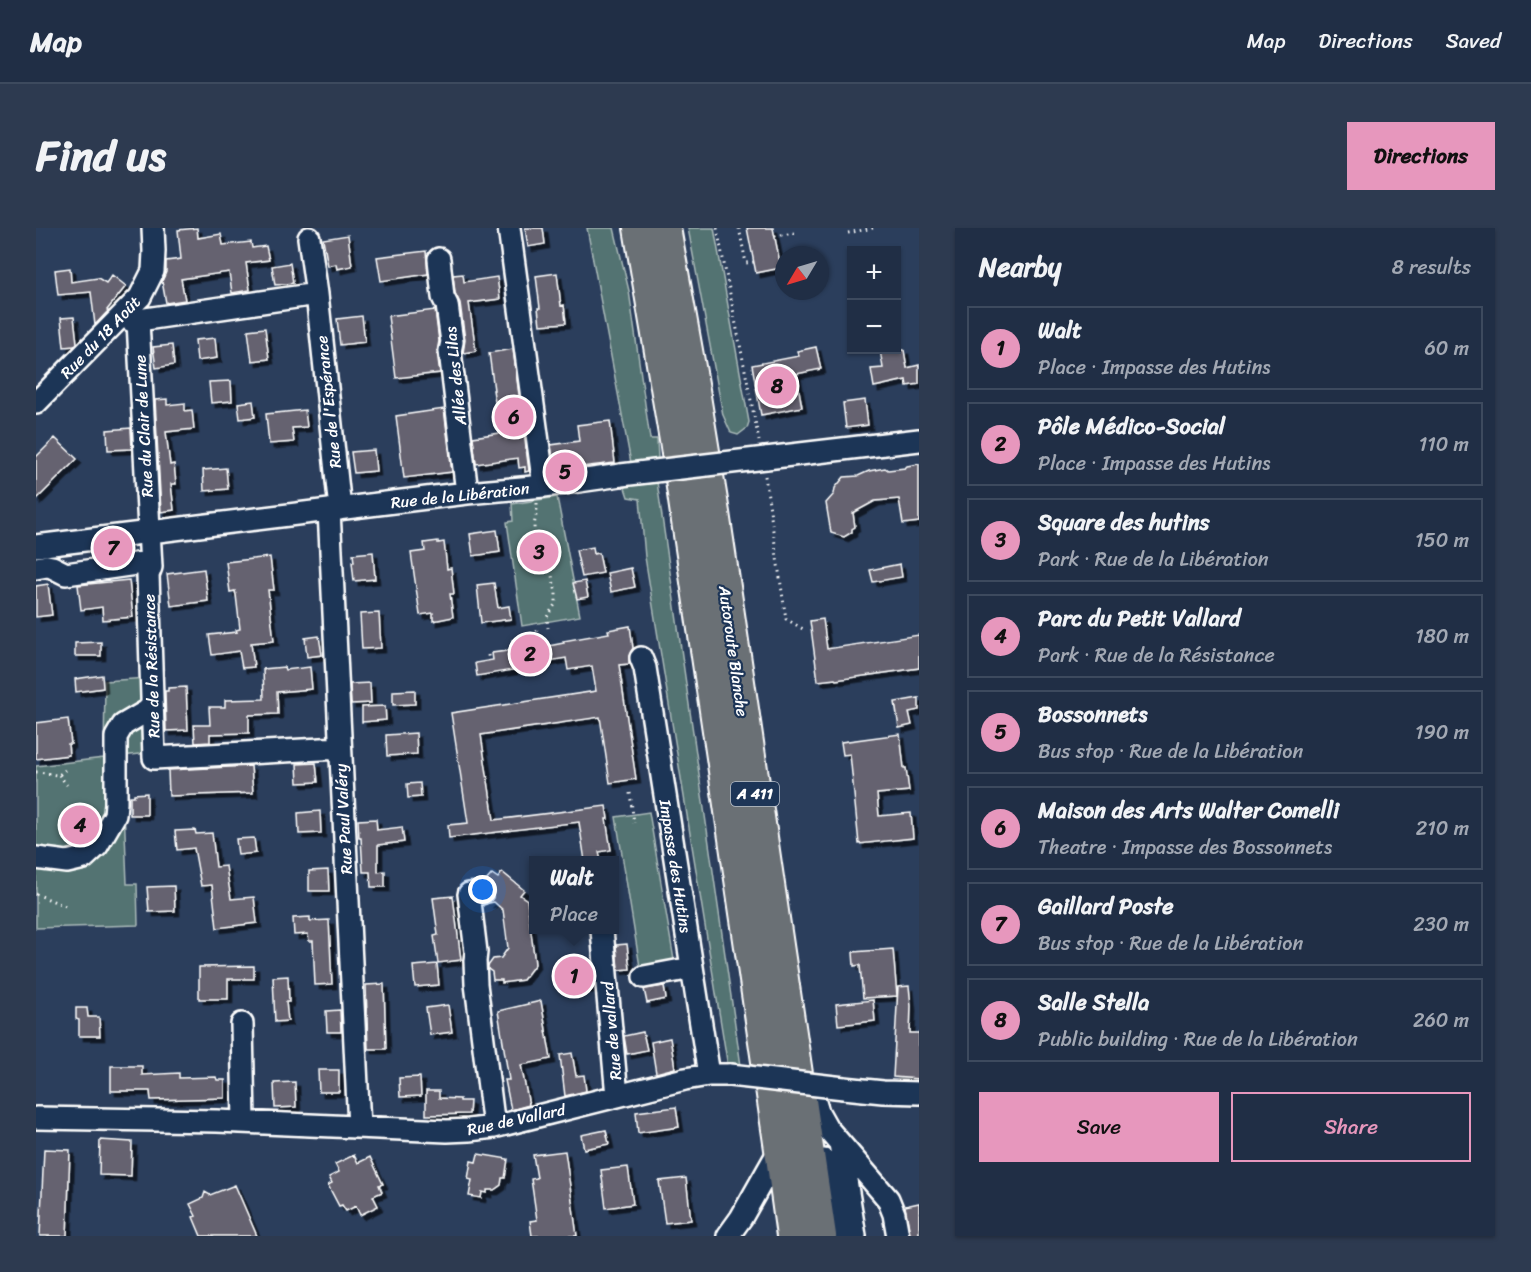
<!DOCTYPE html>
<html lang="en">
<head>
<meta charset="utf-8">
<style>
  :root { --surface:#202e45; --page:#2d3a50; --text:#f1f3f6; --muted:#a2a8b3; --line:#3d4a5e; --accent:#e797bd }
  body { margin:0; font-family:Sriracha,sans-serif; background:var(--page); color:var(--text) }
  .controls { position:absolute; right:18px; top:18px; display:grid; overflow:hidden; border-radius:0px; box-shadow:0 2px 4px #0004 }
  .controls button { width:54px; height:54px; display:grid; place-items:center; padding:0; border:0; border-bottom:2px solid var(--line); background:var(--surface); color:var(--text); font:30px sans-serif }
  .compass { position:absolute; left:739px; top:18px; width:54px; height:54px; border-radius:50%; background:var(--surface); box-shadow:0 2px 4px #0004; rotate:232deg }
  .you { position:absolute; left:447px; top:662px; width:21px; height:21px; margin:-15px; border:4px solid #fff; border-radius:50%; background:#1a73e8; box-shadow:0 0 0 9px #1a73e833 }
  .badge { display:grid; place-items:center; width:39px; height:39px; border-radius:50%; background:var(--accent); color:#111; font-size:20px; font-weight:700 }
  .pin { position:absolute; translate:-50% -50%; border:3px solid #fff; box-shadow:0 2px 6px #0006 }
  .popup { position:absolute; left:493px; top:628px; width:90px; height:78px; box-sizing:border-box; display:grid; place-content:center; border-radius:0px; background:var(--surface); filter:drop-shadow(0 2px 4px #0005); font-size:20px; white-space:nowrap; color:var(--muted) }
  .popup b { font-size:22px; color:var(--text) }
  .popup::after { content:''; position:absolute; left:50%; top:100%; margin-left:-12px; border:12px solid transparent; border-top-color:var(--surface) }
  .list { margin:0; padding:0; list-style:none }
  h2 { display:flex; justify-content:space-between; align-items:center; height:78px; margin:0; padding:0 24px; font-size:26px }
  h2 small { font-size:20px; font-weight:400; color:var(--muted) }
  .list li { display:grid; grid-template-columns:39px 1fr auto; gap:18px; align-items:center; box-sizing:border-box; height:84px; margin:0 12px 12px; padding:0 12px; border:2px solid var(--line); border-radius:0px }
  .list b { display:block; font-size:22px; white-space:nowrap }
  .list p { margin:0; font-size:20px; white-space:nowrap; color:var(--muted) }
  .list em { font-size:20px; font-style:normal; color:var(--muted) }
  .actions { display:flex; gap:12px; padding:18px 24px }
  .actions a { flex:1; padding:14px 0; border:2px solid var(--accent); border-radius:0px; text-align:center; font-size:21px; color:var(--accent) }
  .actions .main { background:var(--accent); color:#111 }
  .map { position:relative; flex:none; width:883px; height:1008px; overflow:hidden; border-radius:0px }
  header { display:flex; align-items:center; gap:36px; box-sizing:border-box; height:84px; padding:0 30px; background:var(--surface); border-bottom:2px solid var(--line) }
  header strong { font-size:28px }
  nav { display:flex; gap:33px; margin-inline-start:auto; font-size:21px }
  .intro { display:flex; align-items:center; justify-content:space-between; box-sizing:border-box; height:144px; padding:0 36px }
  h1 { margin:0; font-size:42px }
  .button { padding:15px 27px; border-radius:0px; background:var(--accent); color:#111; font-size:21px; font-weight:700 }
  main { display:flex; gap:36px; padding:0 36px }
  aside { flex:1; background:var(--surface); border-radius:0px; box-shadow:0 2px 4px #0004 }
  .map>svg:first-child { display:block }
  .green { fill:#537372; stroke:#a9b9b8; stroke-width:1.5 }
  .building { fill:#65626f; stroke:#fff; stroke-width:1.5; filter:url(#shadow) }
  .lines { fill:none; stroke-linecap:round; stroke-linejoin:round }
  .minor-casing { stroke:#fff; stroke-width:26 }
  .highway-casing { stroke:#fff; stroke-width:34 }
  .path { stroke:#fff; stroke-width:3; stroke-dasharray:1.5 4.5; stroke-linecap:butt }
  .minor { stroke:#1d3557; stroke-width:21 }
  .highway { stroke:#6b6f75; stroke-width:30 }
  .minor-bridge-casing { stroke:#fff; stroke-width:26; stroke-linecap:butt }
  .minor-bridge { stroke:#1d3557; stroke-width:21 }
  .labels { text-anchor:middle; stroke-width:4.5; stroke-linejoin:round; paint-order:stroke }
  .shield { fill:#1d3557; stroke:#bbc2cd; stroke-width:1.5 }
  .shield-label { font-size:15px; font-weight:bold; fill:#fff }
  .street-label { font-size:16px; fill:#fff; stroke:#1d3557 }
</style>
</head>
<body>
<header>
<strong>Map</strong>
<nav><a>Map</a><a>Directions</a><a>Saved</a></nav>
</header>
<div class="intro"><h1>Find us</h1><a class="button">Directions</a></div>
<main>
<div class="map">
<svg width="883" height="1008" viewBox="0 0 883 1008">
  <defs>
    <filter id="shadow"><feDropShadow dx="4.5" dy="4.5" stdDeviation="0" flood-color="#0009"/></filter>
  </defs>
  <rect width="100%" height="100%" fill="#2b3e5c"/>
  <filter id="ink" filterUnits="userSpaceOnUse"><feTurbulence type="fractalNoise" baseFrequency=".0167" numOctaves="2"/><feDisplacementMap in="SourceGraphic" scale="12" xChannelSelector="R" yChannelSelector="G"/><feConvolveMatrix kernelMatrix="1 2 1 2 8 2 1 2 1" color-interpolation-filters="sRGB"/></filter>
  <g filter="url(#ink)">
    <path class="green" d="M551,0H578L593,63L614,211H621L622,230L595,235Z
      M652,0H678L713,194L711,200L702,207L695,205L687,187Z
      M621,254L705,838L692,839L609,329L604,271L592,269L588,257Z
      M521,269L544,388L486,398L471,294L477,293L476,276Z
      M111,450L112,525L86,528L91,656H101L102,697L0,700V538L68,530L69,453Z
      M613,584L639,738L605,745L580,589Z"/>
    <path class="building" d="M161,0L162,10L185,6L187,17L215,14L216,20L230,18L233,32L210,35L214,62L196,65L193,44L145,51L149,72L130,75L126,53L130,44V33L145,31L142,2Z
      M489,0H507L509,16L492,19Z
      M711,0H737L745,40L720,45Z
      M312,7L316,38L301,41L300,36L292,38L287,11Z
      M390,23L392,46L345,53L341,29Z
      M254,35L257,55L239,57L236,38Z
      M34,40L35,54L62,50L70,55L76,47L90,58L71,82L72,83L59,97L55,64L22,67L19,42Z
      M521,45L525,78L528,77L530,95L504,97L502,80H504L500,48Z
      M427,46L428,54L461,49L464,71L433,75L440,123L427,125L429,112L424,75L419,65L417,47Z
      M399,82L403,113L401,124L404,145L360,150L352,88Z
      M326,88L329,114L304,117L301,91Z
      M38,89L41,115L38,118L28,119L25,90Z
      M229,100L233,131L216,133L212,102Z
      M179,110L181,130L161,133L159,112Z
      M136,117L138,137L120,140L117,119Z
      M780,119L785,141L760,146L766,179L725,187L716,137L763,128L761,123Z
      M477,121L493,243L489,244V239L483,240L482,230L440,236L437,209L464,205L460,174H459L457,162H458L453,125Z
      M844,122H868L871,140L883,137V156L871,158L870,152L838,159L835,141L847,140Z
      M195,153L196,173L175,175L173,154Z
      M131,171V177L149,175V183L156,182L158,201L130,204L134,237L138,236L140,256H135L138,282L125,284L119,172Z
      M829,172L832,197L810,200L807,175Z
      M217,173L219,189L204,191L202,175Z
      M408,181L416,244L368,250L360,188Z
      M269,182L271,199L256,200L258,214L233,216L230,186Z
      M574,193L579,235L519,242L515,217L543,213L541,197Z
      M95,200L96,221L72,222L71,202Z
      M19,210L41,231L0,272V229Z
      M338,222L340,243L318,245L315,224Z
      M883,236V294L867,296L863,271L839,273L817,285L819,299L816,301V304L808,309L795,305L790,275L798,266L799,260L808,249L822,248L833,243L849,240L852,242L869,240L871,238Z
      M190,240L192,261L168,263L167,242Z
      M461,302L464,324L437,328L434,306Z
      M402,313V315L408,314L411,341L415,340L418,366H414L417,389L397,393V385L384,387L375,325L389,323L388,315Z
      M557,319L558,326L563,325L567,345L546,349L540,322Z
      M337,324L339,351L318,353L316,334H318L317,326Z
      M234,329L238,362H232L238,413L215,415L218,439L206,440L203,423L176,427L173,407L201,404L200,402L204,401L200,367L199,363L194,364L190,334Z
      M864,336L866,349L837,354L834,342Z
      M595,340L599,359L575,364L571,345Z
      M168,341L172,373L135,378L131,346Z
      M93,352L97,389L67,392L66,379L45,382L42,357Z
      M549,353L552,369L541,371L537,355Z
      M458,355L462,380L473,378L475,391L445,395L441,357Z
      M12,356L16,387L0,389V358Z
      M343,385L345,420L326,421L324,386Z
      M787,391L791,421L883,407V440L800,452L799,451L782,453L774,393Z
      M594,398L597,420L593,428V436L583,437L600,551L574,555L564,489L445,507L458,592L570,578L572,591H570L575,622L563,624L565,633H549L543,594L413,610L412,597L432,595L415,485L560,463L556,438L532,442L530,430L476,439L477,442L441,448L439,435L457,432L456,425L478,422L476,412L500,407L502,420L528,415L527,413L573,405L572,402Z
      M283,408L286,427L271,429L269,410Z
      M65,414V428H39V415Z
      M248,439L249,442L274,439L276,461L241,464L242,486L213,487V505L174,506V505V514L159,515L158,497H174L173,479H189V472L228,471L227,441Z
      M66,447L67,460L40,464L39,451Z
      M334,455L335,475L315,476L314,456Z
      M150,459L152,502L130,503L129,463H132V460Z
      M379,462V476L357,477V463Z
      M883,470V482L873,484L876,497L863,500L859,474Z
      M349,478L350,492L326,494V479Z
      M32,491L35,516H32L33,527L0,531V495Z
      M380,505L381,526L351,528L350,507Z
      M864,506L868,540H870L873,563L841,566L843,588L875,585L877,610L823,616L814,526L807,527L805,514Z
      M280,535L282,554L262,555L261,536Z
      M215,538L217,565L133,568L132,542Z
      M384,555L385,569L372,570L371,556Z
      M111,565V587H94V568H98V566Z
      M284,583L285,605L263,606L262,585Z
      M340,591L341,602L366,599L368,614L342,617V644L349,643V659H335L334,644H327L325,610H323L322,592Z
      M159,602L160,606L176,605L180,639L190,638L195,671L218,669L221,695L181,700L176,657L165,658L158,620L141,622L139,603Z
      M218,610L220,625L202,627L200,611Z
      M292,642L293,663H273V643Z
      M466,644L488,662L484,667L491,672L499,736L487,752L466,755V752H457L456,744L452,741V738L457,731L465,730L472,720L467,682L458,674L453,675L457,670L458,663L455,657L450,653L456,646L462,650Z
      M138,658L139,683L113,684L111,659Z
      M417,668L425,732L402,735L398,708L402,707L397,670Z
      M274,689V693L293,692L296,756L279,757L277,713H273L272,706L258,707L257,690Z
      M591,716L594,741L582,742L580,717Z
      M857,721L861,768L827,770L824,737L818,738L817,724Z
      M550,733L553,760L525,762L522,736Z
      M401,736L403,757L379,759L377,738Z
      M218,738V751H192V771H163V739Z
      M252,748L253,774H250L252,793L239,794L237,749Z
      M348,756L350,821H332L330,757Z
      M628,758L630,771L611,775L608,761Z
      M873,758L875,778L874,805H883V851L857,849L862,759Z
      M837,772L839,793L802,797L800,776Z
      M505,773L515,831L485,837L493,877L475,882L469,852H473L462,783Z
      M412,777L416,804L394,807L390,780Z
      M40,780H51L52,789H63L64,808H43V792L40,791Z
      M304,782L305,804H291L290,783Z
      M607,804L611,822L591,826L588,808Z
      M634,810L639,840L620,845L615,814Z
      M536,825L540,848L548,847L550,863L529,868L524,827Z
      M75,838H106V847L143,845V850L180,849L181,852H189V870L115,872L114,863H75Z
      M282,842H303V864H283Z
      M384,849L385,868L364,869L363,850Z
      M259,854L260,879L239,880L238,855Z
      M390,863H403V870L424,871V873H434L433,886L390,887Z
      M640,879L643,899L602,905L600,884Z
      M570,902L573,916L548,921L545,907Z
      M64,912L96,914L95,948L63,947Z
      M8,921L34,922L31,1008H4Z
      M529,923L541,1008H496L494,993L501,992L495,951L501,950L497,927Z
      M442,926L472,931L469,950H466L465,957L458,962H451V965L446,964L445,970L433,968L436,952L432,951L435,933L440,934Z
      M318,927L322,935L334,929L347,956L343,957L346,964L337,968L342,978L324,987L320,978L310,983L306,977L303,978L292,957L296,955L293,949L303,944L299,936Z
      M592,939L597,976L570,980L565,942Z
      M650,950L655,992L629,995L623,953Z
      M199,957L221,1008H165L157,989L160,988L154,976L167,970L169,964L174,967Z
      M883,975V1008H874L869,978Z"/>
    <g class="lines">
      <g class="minor-casing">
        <path id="minor" d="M473,0L508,258
          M273,10L281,66
          M403,31L407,69L411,77L416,114L414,123L431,265
          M87,87L96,93L281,66L304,281
          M102,93L115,339L112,347L118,530L304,520
          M0,175L104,69L117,43L118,23L117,0
          M730,230L883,212
          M293,282L323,899
          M0,318L431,265L508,258L585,247
          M0,340L11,338L16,339L30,346L114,334
          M605,430L609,440L673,847
          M0,630L31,634L48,630L61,618L79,587L80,575V509L87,497L111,483L116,477
          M445,665L433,666L440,724L439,733L440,756L458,899
          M566,702L581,868
          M608,749L656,740
          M206,796L208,894
          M770,858L777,868L782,884L791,900L852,971L858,986L862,1008
          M808,860L847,864L883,865
          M0,890L181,893L411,903L433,902L458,899L649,851L673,847H694
          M804,915L819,1008
          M788,932L801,1008
          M692,1008L705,990L744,921"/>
      </g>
      <g class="highway-casing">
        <path id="highway" d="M603,0L639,212L744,921L756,1008
          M629,0L657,156L678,285L785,1008"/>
      </g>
      <path class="path" d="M681,0L723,213
        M703,0L710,35L718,34
        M812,5L837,0
        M739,8L758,5
        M729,248L750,391L767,401
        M501,275V281L498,298L499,316L508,337L516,348L520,364V375L511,389L512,400
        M501,402L505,419
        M452,427L453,433
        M0,544C8,544 15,547 23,547L29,542
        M23,547L31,557
        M594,565L598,595
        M0,666L32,679"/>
      <use href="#minor" class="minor"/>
      <use href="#highway" class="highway"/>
      <g class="minor-bridge-casing">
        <path id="minor-bridge" d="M585,247L730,230
          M694,847L808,860"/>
      </g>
      <use href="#minor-bridge" class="minor-bridge"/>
    </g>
  </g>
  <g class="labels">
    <rect class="shield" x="695" y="554" width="48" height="24" rx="4.5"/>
    <g class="shield-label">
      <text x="719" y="571">A 411</text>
    </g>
    <g class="street-label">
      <text transform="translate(64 109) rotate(-46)" y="6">Rue du 18 Août</text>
      <text transform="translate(419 148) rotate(-96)" y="6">Allée des Lilas</text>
      <text transform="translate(292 174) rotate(-96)" y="6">Rue de l'Espérance</text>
      <text transform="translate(107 198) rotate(-93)" y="6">Rue du Clair de Lune</text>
      <text transform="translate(424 267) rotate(-6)" y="6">Rue de la Libération</text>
      <text transform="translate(698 423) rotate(82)" y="6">Autoroute Blanche</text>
      <text transform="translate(115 438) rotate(-92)" y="6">Rue de la Résistance</text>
      <text transform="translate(307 591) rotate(-93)" y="6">Rue Paul Valéry</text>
      <text transform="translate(640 638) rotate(81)" y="6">Impasse des Hutins</text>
      <text transform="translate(575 803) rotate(-95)" y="6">Rue de vallard</text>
      <text transform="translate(480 891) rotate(-12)" y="6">Rue de Vallard</text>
    </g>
  </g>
</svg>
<div class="controls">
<button>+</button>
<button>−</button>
</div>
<svg class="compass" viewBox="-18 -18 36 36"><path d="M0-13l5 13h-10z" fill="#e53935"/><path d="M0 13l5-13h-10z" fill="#a2a8b3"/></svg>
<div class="you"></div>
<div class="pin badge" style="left:538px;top:748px">1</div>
<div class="popup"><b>Walt</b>Place</div>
<div class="pin badge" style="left:494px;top:426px">2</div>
<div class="pin badge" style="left:503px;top:324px">3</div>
<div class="pin badge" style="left:44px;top:597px">4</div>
<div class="pin badge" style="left:529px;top:244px">5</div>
<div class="pin badge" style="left:478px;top:189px">6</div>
<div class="pin badge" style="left:77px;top:320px">7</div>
<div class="pin badge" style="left:741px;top:158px">8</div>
</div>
<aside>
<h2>Nearby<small>8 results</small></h2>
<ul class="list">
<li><span class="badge">1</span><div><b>Walt</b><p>Place · Impasse des Hutins</p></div><em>60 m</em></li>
<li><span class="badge">2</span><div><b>Pôle Médico-Social</b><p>Place · Impasse des Hutins</p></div><em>110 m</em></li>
<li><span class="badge">3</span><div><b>Square des hutins</b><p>Park · Rue de la Libération</p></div><em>150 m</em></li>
<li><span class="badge">4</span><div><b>Parc du Petit Vallard</b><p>Park · Rue de la Résistance</p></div><em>180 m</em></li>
<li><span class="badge">5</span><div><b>Bossonnets</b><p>Bus stop · Rue de la Libération</p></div><em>190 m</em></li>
<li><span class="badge">6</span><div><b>Maison des Arts Walter Comelli</b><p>Theatre · Impasse des Bossonnets</p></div><em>210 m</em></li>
<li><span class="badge">7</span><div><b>Gaillard Poste</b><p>Bus stop · Rue de la Libération</p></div><em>230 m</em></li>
<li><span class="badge">8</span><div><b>Salle Stella</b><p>Public building · Rue de la Libération</p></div><em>260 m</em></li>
</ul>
<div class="actions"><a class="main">Save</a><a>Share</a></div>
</aside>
</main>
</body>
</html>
